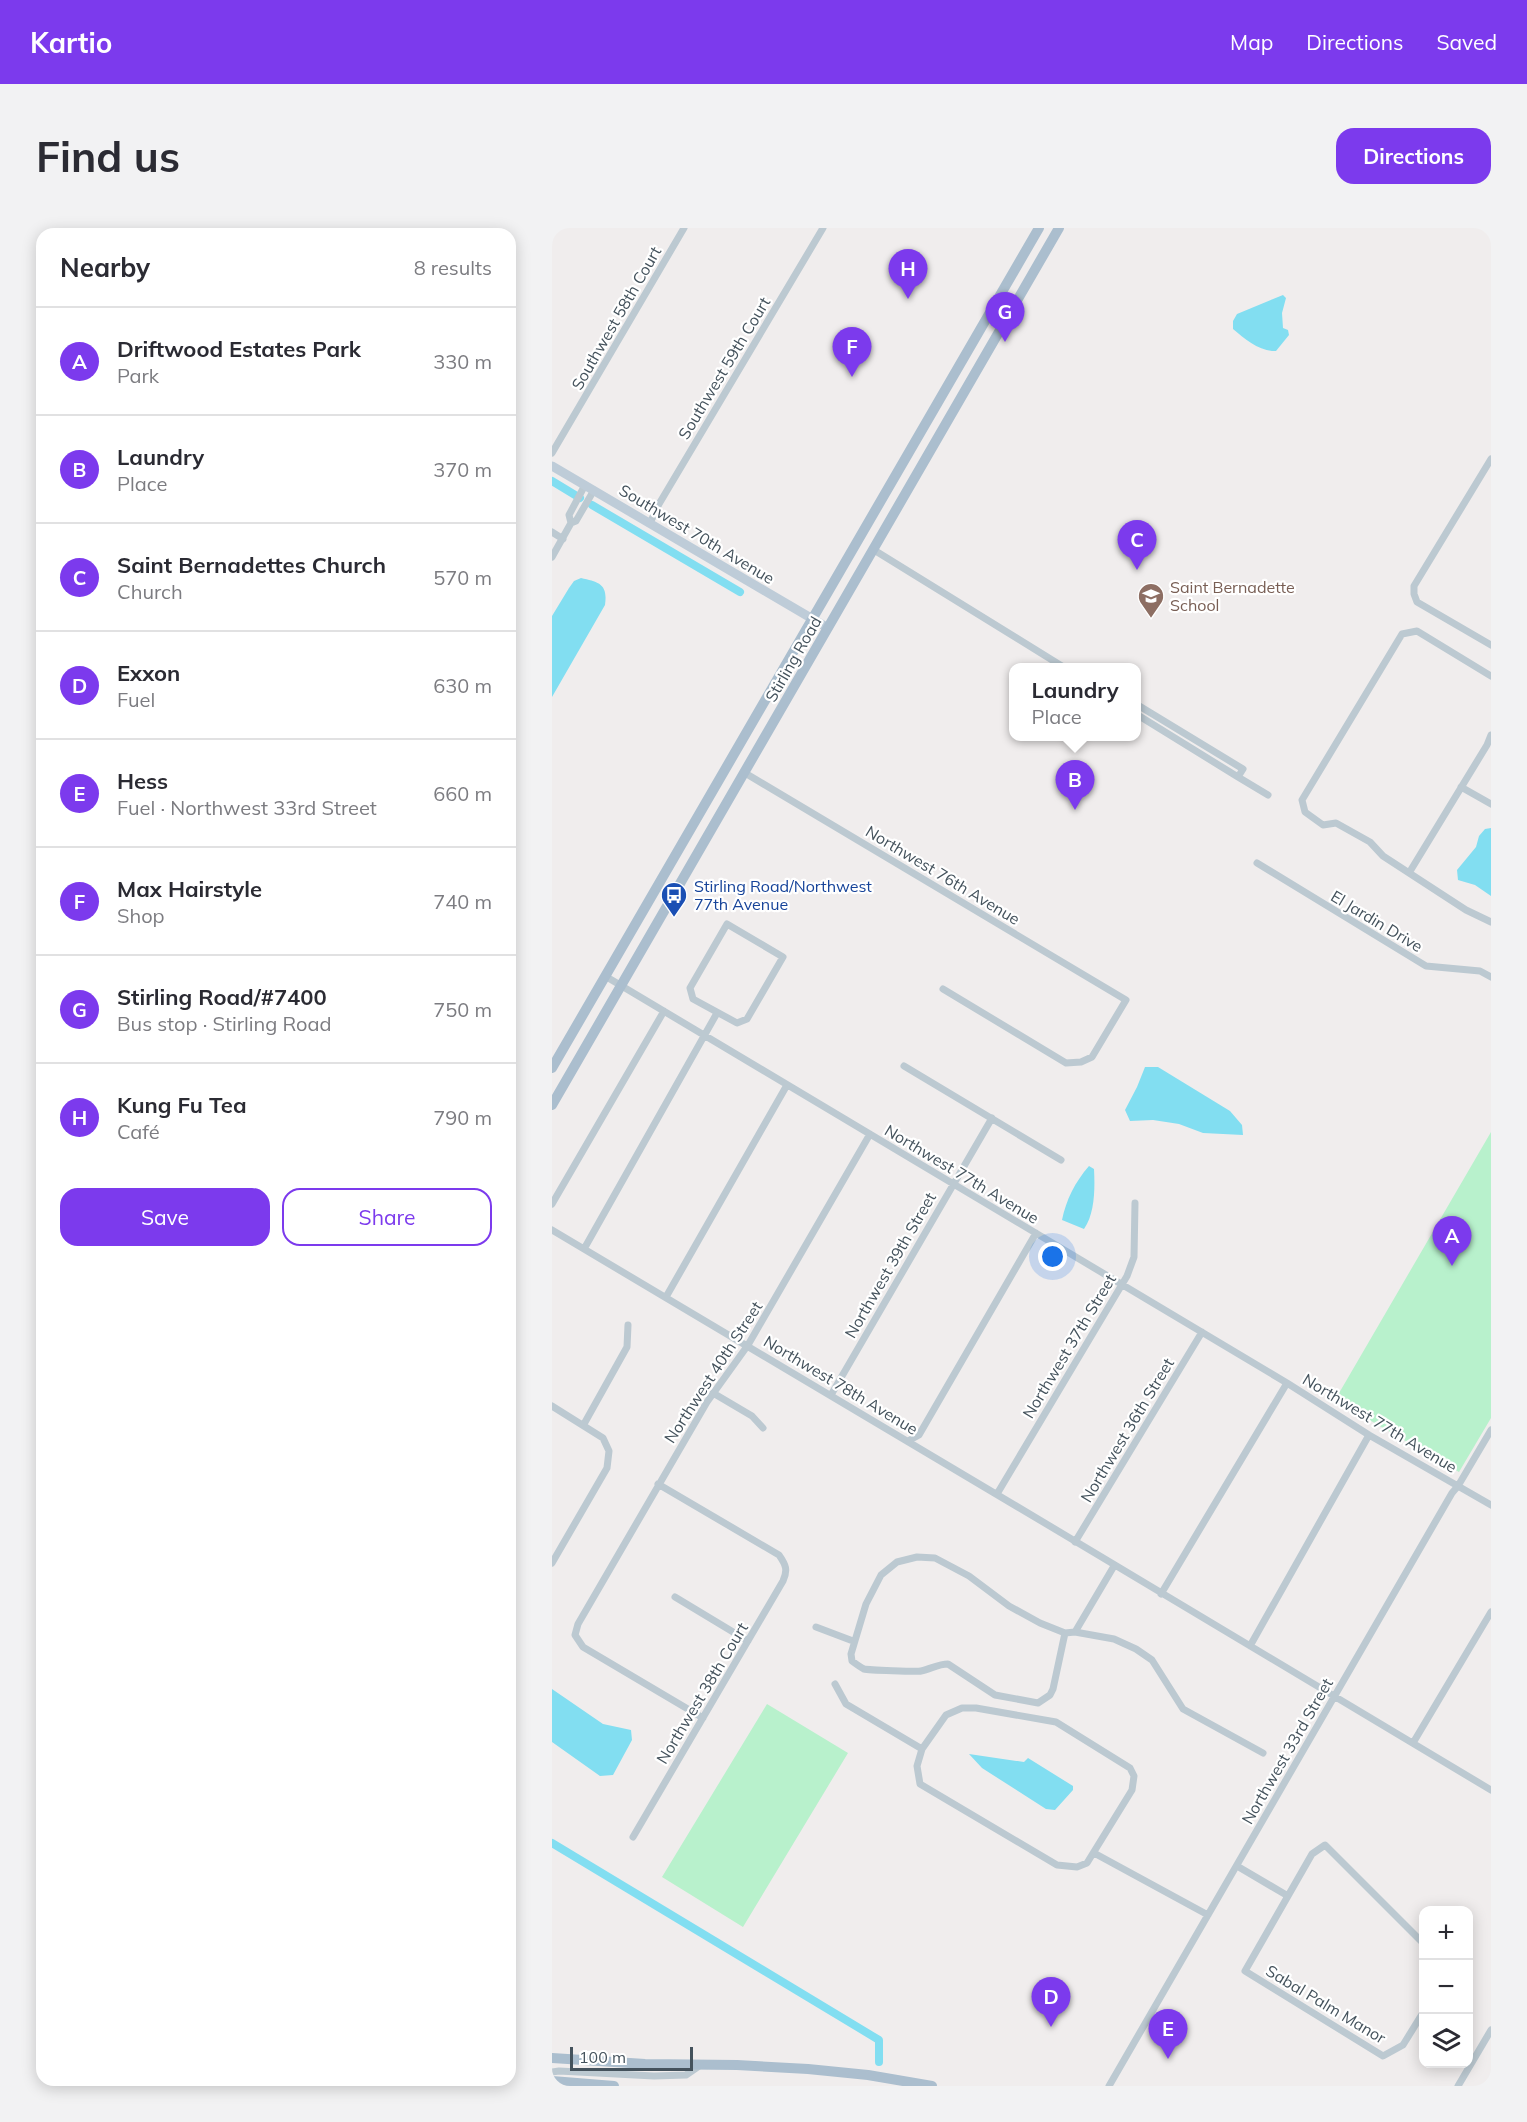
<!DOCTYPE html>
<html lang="en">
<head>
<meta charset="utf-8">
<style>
  :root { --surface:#fff; --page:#f2f2f3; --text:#2b2b33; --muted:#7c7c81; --line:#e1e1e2; --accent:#7c3aed }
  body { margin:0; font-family:Mulish,sans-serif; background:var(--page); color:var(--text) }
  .controls { position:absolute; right:18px; bottom:18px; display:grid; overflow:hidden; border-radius:12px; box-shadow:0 3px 15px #0003 }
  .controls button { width:54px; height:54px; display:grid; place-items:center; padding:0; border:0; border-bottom:2px solid var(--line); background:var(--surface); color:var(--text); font:30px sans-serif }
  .scale { position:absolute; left:18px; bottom:15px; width:123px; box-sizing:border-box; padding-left:6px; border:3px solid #44525c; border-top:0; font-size:16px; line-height:21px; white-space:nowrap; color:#44525c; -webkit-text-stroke:4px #fff; paint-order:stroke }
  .you { position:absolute; left:501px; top:1029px; width:21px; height:21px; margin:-15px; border:4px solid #fff; border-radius:50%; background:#1a73e8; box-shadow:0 0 0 9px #1a73e833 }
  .badge { display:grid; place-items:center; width:39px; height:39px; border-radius:50%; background:var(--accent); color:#fff; font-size:20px; font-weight:700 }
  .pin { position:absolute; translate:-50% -50px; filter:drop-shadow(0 2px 3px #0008) }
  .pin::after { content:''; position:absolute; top:32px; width:21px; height:18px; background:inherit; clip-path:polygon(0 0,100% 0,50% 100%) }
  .popup { position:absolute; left:457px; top:435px; width:132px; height:78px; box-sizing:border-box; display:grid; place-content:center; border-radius:12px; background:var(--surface); filter:drop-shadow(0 2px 4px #0005); font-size:20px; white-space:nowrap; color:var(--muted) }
  .popup b { font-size:22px; color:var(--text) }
  .popup::after { content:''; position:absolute; left:50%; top:100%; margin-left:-12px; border:12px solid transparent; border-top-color:var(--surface) }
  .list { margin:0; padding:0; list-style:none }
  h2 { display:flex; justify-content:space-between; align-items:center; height:78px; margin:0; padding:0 24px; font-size:26px }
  h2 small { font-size:20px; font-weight:400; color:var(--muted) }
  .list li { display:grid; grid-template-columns:39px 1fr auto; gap:18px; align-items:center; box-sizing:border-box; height:108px; padding:0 24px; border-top:2px solid var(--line) }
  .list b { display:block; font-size:22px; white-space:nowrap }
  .list p { margin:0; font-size:20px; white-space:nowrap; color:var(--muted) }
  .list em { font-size:20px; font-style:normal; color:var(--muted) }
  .actions { display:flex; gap:12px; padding:18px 24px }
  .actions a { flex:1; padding:14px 0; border:2px solid var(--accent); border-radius:18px; text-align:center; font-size:21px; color:var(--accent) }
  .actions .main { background:var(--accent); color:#fff }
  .icon { flex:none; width:33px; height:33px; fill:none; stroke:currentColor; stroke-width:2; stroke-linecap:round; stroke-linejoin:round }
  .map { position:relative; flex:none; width:939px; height:1858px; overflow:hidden; border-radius:18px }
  header { display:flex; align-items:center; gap:36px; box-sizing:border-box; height:84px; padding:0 30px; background:var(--accent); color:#fff }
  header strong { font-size:28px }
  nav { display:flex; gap:33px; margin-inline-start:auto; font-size:21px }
  .intro { display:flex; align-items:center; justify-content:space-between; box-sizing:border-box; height:144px; padding:0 36px }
  h1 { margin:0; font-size:42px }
  .button { padding:15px 27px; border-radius:18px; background:var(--accent); color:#fff; font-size:21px; font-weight:700 }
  main { display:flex; gap:36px; padding:0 36px }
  aside { flex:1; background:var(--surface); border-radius:18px; box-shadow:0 3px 15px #0003 }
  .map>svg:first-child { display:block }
  .green { fill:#b8f1cc }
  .water { fill:#82def1 }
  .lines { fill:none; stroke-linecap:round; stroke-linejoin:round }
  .canal { stroke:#82def1; stroke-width:8 }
  .street { stroke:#bcc9d1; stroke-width:7 }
  .secondary { stroke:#beccd8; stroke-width:9 }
  .primary { stroke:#abbece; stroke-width:10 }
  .labels { text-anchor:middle; stroke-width:4.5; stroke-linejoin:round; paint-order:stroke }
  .street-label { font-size:16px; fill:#44525c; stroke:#fff }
  .education-label { font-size:16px; fill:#785e54; stroke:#fff; text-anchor:start }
  .transit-label { font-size:16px; fill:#164399; stroke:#fff; text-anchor:start }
</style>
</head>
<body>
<header>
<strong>Kartio</strong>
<nav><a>Map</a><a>Directions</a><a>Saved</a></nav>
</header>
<div class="intro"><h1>Find us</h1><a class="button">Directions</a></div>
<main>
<aside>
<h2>Nearby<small>8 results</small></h2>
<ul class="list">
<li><span class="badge">A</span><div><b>Driftwood Estates Park</b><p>Park</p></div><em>330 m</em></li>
<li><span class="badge">B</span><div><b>Laundry</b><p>Place</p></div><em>370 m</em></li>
<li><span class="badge">C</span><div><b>Saint Bernadettes Church</b><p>Church</p></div><em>570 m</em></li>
<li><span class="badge">D</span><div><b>Exxon</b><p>Fuel</p></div><em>630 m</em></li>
<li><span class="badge">E</span><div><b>Hess</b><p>Fuel · Northwest 33rd Street</p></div><em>660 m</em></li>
<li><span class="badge">F</span><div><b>Max Hairstyle</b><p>Shop</p></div><em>740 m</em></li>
<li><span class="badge">G</span><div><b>Stirling Road/#7400</b><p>Bus stop · Stirling Road</p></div><em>750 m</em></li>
<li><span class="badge">H</span><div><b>Kung Fu Tea</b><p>Café</p></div><em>790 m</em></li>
</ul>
<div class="actions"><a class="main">Save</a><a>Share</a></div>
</aside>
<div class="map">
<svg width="939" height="1858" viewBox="0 0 939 1858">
  <rect width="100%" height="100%" fill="#f0eded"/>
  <path class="green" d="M939,904V1190L907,1244L783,1172Z
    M215,1476L296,1525L191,1699L110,1649Z"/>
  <path class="water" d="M731,67L734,70L730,85L731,100L736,102L737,107L724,123C708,124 693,111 681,101V93L685,86Z
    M29,350C47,354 56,356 53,377L0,469V388L17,360L22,353Z
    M939,600V668L923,657L906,652L905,642L924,619L927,608L933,601Z
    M593,839H606L678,883L690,897L691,907L651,905L627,896L601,892L578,893L573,882L585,859Z
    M537,938L542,941C543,960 543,986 532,1001L510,992C514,972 523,954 537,938Z
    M0,1461L51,1496L79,1502L80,1512L61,1547L48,1548L0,1514Z
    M417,1526L472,1534L476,1530L521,1558V1562L503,1582L494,1581L430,1540Z"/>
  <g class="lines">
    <path class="canal" d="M0,253L28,270
      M40,277L188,364
      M0,1615L327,1812V1834"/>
    <path class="street" d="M0,225L132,0
      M939,231L862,358V366L865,374L939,417
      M19,295L17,287L33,257
      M98,295L107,276L271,0
      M0,304L11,311
      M322,322L513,440
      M0,329L19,295L24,293L42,262
      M939,448L865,403L850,406L750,572L753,584L771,597L784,595L818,614L831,628L914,682L939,694
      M584,476L691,541L686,549L584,486
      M193,545L574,772L540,829L529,834L514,835L391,761
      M686,549L716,567
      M909,559L939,576
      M705,635L874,738L928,743L939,749
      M857,645L935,517L939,507
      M175,696L231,729L195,791L185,795L141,771L138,760Z
      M53,748L735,1155L817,1207L939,1277
      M352,838L509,932
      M0,976L112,783
      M0,1002C314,1186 626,1376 939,1562
      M32,1021L165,785
      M114,1069L235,857
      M161,1165L200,1188L211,1200
      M279,1167L440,890
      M0,1178L51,1210L57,1223L55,1240L0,1335
      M32,1196L75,1119L76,1097
      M356,1213L367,1207L484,1005
      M445,1266L575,1048L582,1029L583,975
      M523,1314L650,1104
      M609,1366L735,1155
      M123,1369L196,1413
      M264,1399L301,1413
      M523,1404L562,1338
      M513,1405L501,1461L498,1467L486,1475L443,1467L396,1436C386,1436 379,1441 369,1443C365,1444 316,1442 312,1441C308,1439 304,1436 300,1433L299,1426L314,1376L329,1347L345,1334L365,1329L383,1330L417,1348L457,1378L488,1395L513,1405L523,1404L562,1411L584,1421L600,1432L631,1481L711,1525
      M698,1418L817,1207
      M283,1456L294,1476L370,1521
      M410,1480H424L504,1494L578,1540L582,1548L580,1562L535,1635L525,1639L505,1637L368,1556L365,1538L370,1521L394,1487Z
      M151,1490L31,1419L23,1407L26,1396L155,1174L196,1117L318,906
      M861,1515L939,1384
      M81,1609L231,1353C236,1342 234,1337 227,1327L106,1256
      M542,1625L656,1687
      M685,1638L736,1668
      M872,1716L773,1617L760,1626L693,1743L831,1828L851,1817L872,1783
      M0,1844L7,1843L102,1848L134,1847L147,1838
      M557,1858L900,1265L906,1258L939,1202
      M906,1858L939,1802"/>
    <path class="secondary" d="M0,238L276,400"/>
    <path class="primary" d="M0,840L487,0
      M0,877L507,0
      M0,1830L93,1836L185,1837L256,1841L316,1847L380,1858
      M0,1853L62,1858"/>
  </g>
  <defs>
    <g id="school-pin" transform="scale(1.35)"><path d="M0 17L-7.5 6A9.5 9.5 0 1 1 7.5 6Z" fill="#8d6e63" stroke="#fff"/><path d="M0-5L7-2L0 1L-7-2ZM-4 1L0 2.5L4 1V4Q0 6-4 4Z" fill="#fff"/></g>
    <g id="bus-pin" transform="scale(1.35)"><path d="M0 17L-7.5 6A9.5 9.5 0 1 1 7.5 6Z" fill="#1a4fb4" stroke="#fff"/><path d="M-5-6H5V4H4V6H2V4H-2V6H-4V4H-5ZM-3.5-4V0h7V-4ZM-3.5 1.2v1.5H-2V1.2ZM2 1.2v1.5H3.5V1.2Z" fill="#fff"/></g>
  </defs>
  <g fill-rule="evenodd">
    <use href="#school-pin" x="599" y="368"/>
    <use href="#bus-pin" x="122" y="667"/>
  </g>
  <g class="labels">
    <g class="street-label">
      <text transform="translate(64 90) rotate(-60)" y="6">Southwest 58th Court</text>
      <text transform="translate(172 140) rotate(-59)" y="6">Southwest 59th Court</text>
      <text transform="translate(145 306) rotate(31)" y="6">Southwest 70th Avenue</text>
      <text transform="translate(241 431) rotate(-60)" y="6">Stirling Road</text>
      <text transform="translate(391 647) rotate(31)" y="6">Northwest 76th Avenue</text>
      <text transform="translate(825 693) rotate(31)" y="6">El Jardin Drive</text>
      <text transform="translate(410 946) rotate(31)" y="6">Northwest 77th Avenue</text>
      <text transform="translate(338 1037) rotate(-60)" y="6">Northwest 39th Street</text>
      <text transform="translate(517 1118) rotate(-59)" y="6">Northwest 37th Street</text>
      <text transform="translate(161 1144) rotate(-57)" y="6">Northwest 40th Street</text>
      <text transform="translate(289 1157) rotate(31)" y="6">Northwest 78th Avenue</text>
      <text transform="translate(828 1195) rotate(31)" y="6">Northwest 77th Avenue</text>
      <text transform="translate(575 1202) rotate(-59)" y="6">Northwest 36th Street</text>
      <text transform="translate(150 1465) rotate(-59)" y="6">Northwest 38th Court</text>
      <text transform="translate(735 1523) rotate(-60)" y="6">Northwest 33rd Street</text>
      <text transform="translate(774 1776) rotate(31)" y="6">Sabal Palm Manor</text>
    </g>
    <g class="education-label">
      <text x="618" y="365">Saint Bernadette<tspan x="618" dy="18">School</tspan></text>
    </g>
    <g class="transit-label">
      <text x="142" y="664">Stirling Road/Northwest<tspan x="142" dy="18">77th Avenue</tspan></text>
    </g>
  </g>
</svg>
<div class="controls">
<button>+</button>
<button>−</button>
<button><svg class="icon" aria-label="layers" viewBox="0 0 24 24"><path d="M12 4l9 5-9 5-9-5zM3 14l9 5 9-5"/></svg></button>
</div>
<div class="scale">100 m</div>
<div class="you"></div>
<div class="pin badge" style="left:900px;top:1038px">A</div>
<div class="pin badge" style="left:523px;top:582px">B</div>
<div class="popup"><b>Laundry</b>Place</div>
<div class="pin badge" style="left:585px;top:342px">C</div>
<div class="pin badge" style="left:499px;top:1799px">D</div>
<div class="pin badge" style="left:616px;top:1831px">E</div>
<div class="pin badge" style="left:300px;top:149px">F</div>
<div class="pin badge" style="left:453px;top:114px">G</div>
<div class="pin badge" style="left:356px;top:71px">H</div>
</div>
</main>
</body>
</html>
